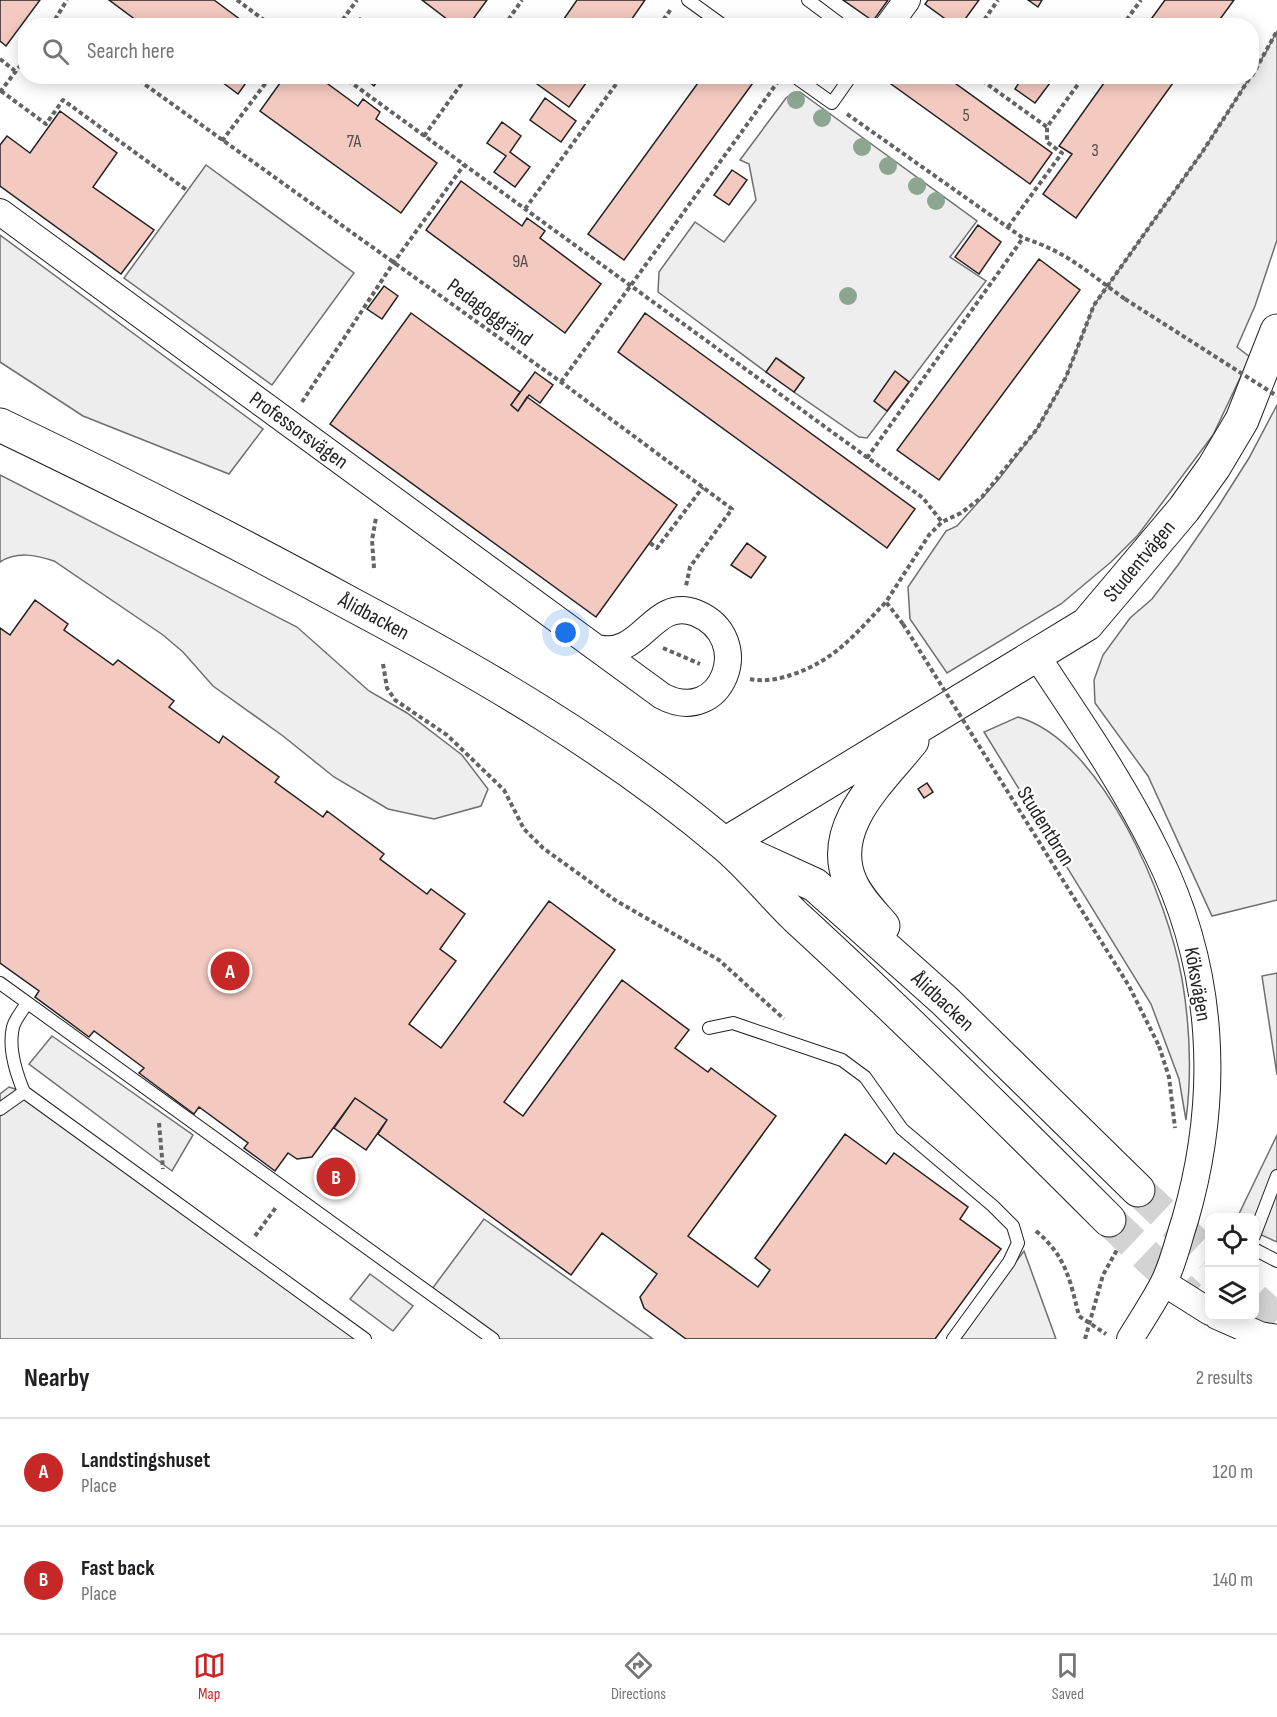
<!DOCTYPE html>
<html lang="en">
<head>
<meta charset="utf-8">
<style>
  :root { --surface:#fff; --page:#f2f2f2; --text:#202124; --muted:#757577; --line:#e0e0e0; --accent:#c62828 }
  body { margin:0; font-family:"Sofia Sans Condensed",sans-serif; background:var(--page); color:var(--text) }
  .controls { position:absolute; right:18px; bottom:18px; display:grid; overflow:hidden; border-radius:12px; box-shadow:0 3px 15px #0003 }
  .controls button { width:54px; height:54px; display:grid; place-items:center; padding:0; border:0; border-bottom:2px solid var(--line); background:var(--surface); color:var(--text); font:30px sans-serif }
  .you { position:absolute; left:566px; top:633px; width:21px; height:21px; margin:-15px; border:4px solid #fff; border-radius:50%; background:#1a73e8; box-shadow:0 0 0 9px #1a73e833 }
  .badge { display:grid; place-items:center; width:39px; height:39px; border-radius:50%; background:var(--accent); color:#fff; font-size:20px; font-weight:700 }
  .pin { position:absolute; translate:-50% -50%; border:3px solid #fff; box-shadow:0 2px 6px #0006 }
  .list { margin:0; padding:0; list-style:none }
  h2 { display:flex; justify-content:space-between; align-items:center; height:78px; margin:0; padding:0 24px; font-size:26px }
  h2 small { font-size:20px; font-weight:400; color:var(--muted) }
  .list li { display:grid; grid-template-columns:39px 1fr auto; gap:18px; align-items:center; box-sizing:border-box; height:108px; padding:0 24px; border-top:2px solid var(--line) }
  .list b { display:block; font-size:22px; white-space:nowrap }
  .list p { margin:0; font-size:20px; white-space:nowrap; color:var(--muted) }
  .list em { font-size:20px; font-style:normal; color:var(--muted) }
  .icon { flex:none; width:33px; height:33px; fill:none; stroke:currentColor; stroke-width:2; stroke-linecap:round; stroke-linejoin:round }
  .map { position:relative; flex:none; width:1277px; height:1339px; overflow:hidden }
  .search { position:absolute; background:var(--surface); box-shadow:0 3px 15px #0003; left:18px; right:18px; top:18px; height:66px; display:flex; align-items:center; gap:15px; box-sizing:border-box; padding:0 21px; border-radius:24px; color:var(--muted); font-size:22px }
  .sheet { height:294px; background:var(--surface) }
  nav { display:flex; justify-content:space-around; align-items:center; box-sizing:border-box; height:84px; border-top:2px solid var(--line); background:var(--surface); font-size:16px; color:var(--muted) }
  nav a { display:grid; justify-items:center; gap:3px }
  nav .on { color:var(--accent) }
  .map>svg:first-child { display:block }
  .green { fill:#eee; stroke:#6f6f6f; stroke-width:1.5 }
  .parking { fill:#ededed; stroke:#6f6f6f; stroke-width:1.5 }
  .building { fill:#f3c9c0; stroke:#222; stroke-width:1.5 }
  .lines { fill:none; stroke-linecap:round; stroke-linejoin:round }
  .secondary-tunnel { stroke:#d3d3d3; stroke-width:33; stroke-dasharray:33 16; stroke-linecap:butt }
  .lane-casing { stroke:#222; stroke-width:14 }
  .street-casing { stroke:#222; stroke-width:28 }
  .secondary-casing { stroke:#222; stroke-width:35 }
  .path { stroke:#646464; stroke-width:4; stroke-dasharray:4.5 3; stroke-linecap:butt }
  .lane { stroke:#fff; stroke-width:12 }
  .street { stroke:#fff; stroke-width:26 }
  .secondary { stroke:#fff; stroke-width:33 }
  .path-bridge { stroke:#646464; stroke-width:4; stroke-dasharray:4.5 3; stroke-linecap:butt }
  .tree { fill:#8da692 }
  .labels { text-anchor:middle; stroke-width:4.5; stroke-linejoin:round; paint-order:stroke }
  .number-label { font-size:18px; fill:#564c4a }
  .street-label { font-size:21px; fill:#222; stroke:#fff }
</style>
</head>
<body>
<div class="map">
<svg width="1277" height="1339" viewBox="0 0 1277 1339">
  <rect width="100%" height="100%" fill="#fff"/>
  <path class="green" d="M1277,31V240L1255,306L1237,347L1250,357L1213,435L1138,535L1111,562L1061,604L947,673L910,619L908,587L946,531L957,526L999,479L1037,429L1066,377L1094,305L1203,151L1266,52Z
    M800,92L977,221L950,257L986,281L867,438L859,437L794,392L804,378L777,358L766,372L658,292L659,272L695,222L724,242L756,200L749,164L740,160L786,98L793,93Z
    M1277,405V900L1212,916L1148,776L1095,703L1094,680L1103,655L1130,618L1152,599L1178,565L1218,507L1249,458Z
    M0,475L297,627L369,691L407,713L462,755L488,789L481,806L434,819L388,809L334,777L283,736L213,686L183,652L163,635L54,561C36,555 17,551 0,562Z
    M1018,717C1103,741 1168,899 1182,979C1190,1026 1192,1073 1186,1120L1179,1079L1151,1004L984,732Z
    M52,1036L193,1135L172,1171L29,1064Z
    M1024,1251L1056,1339H958Z
    M370,1274L413,1306L393,1331L350,1299Z"/>
  <path class="parking" d="M206,165L354,273L272,385L124,278Z
    M0,235L263,429L229,474L83,416L0,362Z
    M1277,973V1075L1262,976Z
    M9,1087L24,1092L365,1339H0V1094Z
    M1277,1135V1242L1255,1232L1254,1218H1237Z
    M484,1219L653,1339H493L429,1293Z"/>
  <path class="building" d="M0,0H40L6,46L0,41Z
    M109,0H214L249,26H144Z
    M422,0H487L468,26H456Z
    M577,0H645L627,26H559Z
    M843,0H888L873,21Z
    M928,0H979L960,26H955L925,4Z
    M1028,0H1042L1038,7Z
    M1165,0H1234L1215,26H1146Z
    M360,18L370,26H354Z
    M214,76H251L238,94Z
    M285,76H317L358,106L363,99L380,112L376,119L437,163L401,213L260,111Z
    M362,76H381L374,86Z
    M526,76H591L569,107Z
    M703,76H758L624,260L588,234Z
    M880,76H945L1052,153L1030,184Z
    M1023,76H1040L1050,83L1035,103L1015,89Z
    M1109,76H1178L1076,218L1043,194L1072,154L1059,146Z
    M545,98L576,121L561,142L530,120Z
    M60,111L117,153L93,187L154,230L121,274L0,186V145L7,136L30,153Z
    M502,122L521,136L510,152L530,167L515,187L494,172L506,156L487,143Z
    M732,170L747,180L729,205L714,195Z
    M461,181L522,226L527,218L545,231L540,238L601,284L565,333L426,230Z
    M978,225L1001,242L979,274L955,257Z
    M1039,259L1080,290L939,480L897,450Z
    M384,286L398,296L382,319L367,309Z
    M411,313L520,392L511,405L518,411L527,397L677,505L596,617L330,424Z
    M645,313L915,509L887,548L618,352Z
    M776,358L804,378L794,392L766,372Z
    M895,371L909,382L887,411L874,401Z
    M535,372L553,385L540,403L529,395L518,411L511,405Z
    M747,543L766,557L751,578L731,565Z
    M35,600L68,624L64,630L113,665L118,660L174,701L169,707L219,743L223,736L279,777L275,782L323,817L327,811L384,854L380,859L427,894L431,889L465,914L440,949L456,961L409,1024L441,1048L549,901L615,950L504,1102L523,1116L622,980L689,1030L675,1048L708,1072L711,1068L776,1116L688,1236L758,1287L770,1270L755,1258L845,1134L886,1164L894,1153L968,1207L960,1219L1001,1249L935,1339H686L644,1308L640,1297L657,1274L602,1233L571,1275L378,1134L387,1120L355,1098L312,1157L297,1159L288,1153L275,1171L244,1148L248,1143L199,1107L194,1114L139,1073L144,1068L94,1031L89,1037L35,997L39,991L0,963V628L10,635Z
    M927,783L933,792L924,798L918,789Z
    M355,1098L387,1120L366,1150L334,1128Z"/>
  <g class="lines">
    <path class="secondary-tunnel" d="M1138,1190L1210,1257
      M1109,1220L1190,1297
      M1254,1299L1277,1320"/>
    <g class="lane-casing">
      <path id="lane" d="M688,0L724,26
        M808,0L843,26
        M794,76L832,103L851,76
        M0,983L493,1339
        M27,1003C23,1010 15,1019 13,1027C8,1048 16,1073 24,1092L365,1339
        M709,1028L733,1023L842,1060L865,1077L902,1129L993,1206L1013,1226L1018,1243L1009,1262L953,1339
        M0,1109L24,1092
        M1254,1236L1277,1176
        M1254,1249L1277,1261"/>
    </g>
    <g class="street-casing">
      <path id="street" d="M888,26L907,0
        M0,212L662,696C722,728 757,638 696,613C653,596 642,659 598,648
        M1036,655C1079,720 1123,783 1157,853C1215,969 1221,1096 1185,1220C1178,1241 1173,1265 1163,1284C1153,1303 1141,1321 1130,1339
        M1164,1283L1210,1312
        M1217,1316L1260,1335L1277,1338"/>
    </g>
    <g class="secondary-casing">
      <path id="secondary" d="M0,425C119,482 236,541 351,604C481,673 610,748 723,843C750,865 771,893 796,917C903,1015 1006,1117 1109,1220
        M725,844L1087,624L1184,509L1214,467L1242,420L1277,331
        M743,852L815,885L945,1001L1138,1190
        M883,926C871,912 857,898 850,881C827,826 882,779 912,741"/>
    </g>
    <path class="path" d="M237,0L272,26
      M55,20L62,26
      M51,26L67,0
      M338,26L357,0
      M504,26L522,0
      M659,26L671,9
      M980,26L998,0
      M1122,26L1141,0
      M0,59L15,71
      M133,76L561,382L732,509L690,567L686,586
      M342,76L923,498L942,522
      M976,76L1047,127L1084,76
      M1252,76L1277,31
      M1,91L46,124L63,100L188,191
      M0,92L26,58
      M847,114L1023,238C1068,252 1088,273 1125,299
      M424,136L467,76
      M222,141L271,76
      M525,209L622,76
      M1008,227L1062,153L1047,142V127
      M561,382L777,83
      M302,402L394,262L464,165
      M867,458L1023,238
      M650,543L657,548L703,487
      M374,568L372,540L376,518
      M903,624L886,602L929,535L942,522L961,513L982,497L1037,429L1066,377L1094,305L1203,151L1251,76
      M663,648L700,664
      M383,664L387,688L395,700L447,735L504,790L524,829L543,848L615,900L719,960L784,1019
      M750,679C763,682 779,679 791,675C836,660 855,634 886,602
      M1159,1046L1169,1077L1175,1128
      M159,1123L163,1169
      M1036,1231C1066,1256 1070,1280 1079,1316L1106,1334
      M255,1236L277,1206
      M1085,1339L1103,1275L1118,1248"/>
    <use href="#lane" class="lane"/>
    <use href="#street" class="street"/>
    <use href="#secondary" class="secondary"/>
    <path class="path-bridge" d="M1125,299L1277,396
      M903,624L1129,986L1159,1046"/>
  </g>
  <g class="tree">
    <circle cx="796" cy="100" r="9"/>
    <circle cx="822" cy="118" r="9"/>
    <circle cx="862" cy="147" r="9"/>
    <circle cx="888" cy="166" r="9"/>
    <circle cx="917" cy="186" r="9"/>
    <circle cx="936" cy="201" r="9"/>
    <circle cx="848" cy="296" r="9"/>
  </g>
  <g class="labels">
    <g class="number-label">
      <text x="966" y="121">5</text>
      <text x="354" y="147">7A</text>
      <text x="1095" y="156">3</text>
      <text x="520" y="267">9A</text>
    </g>
    <g class="street-label">
      <text transform="translate(490 312) rotate(36)" y="7">Pedagoggränd</text>
      <text transform="translate(299 430) rotate(36)" y="7">Professorsvägen</text>
      <text transform="translate(1139 561) rotate(-50)" y="7">Studentvägen</text>
      <text transform="translate(374 616) rotate(28)" y="7">Ålidbacken</text>
      <text transform="translate(1046 826) rotate(58)" y="7">Studentbron</text>
      <text transform="translate(1198 984) rotate(80)" y="7">Köksvägen</text>
      <text transform="translate(943 1001) rotate(43)" y="7">Ålidbacken</text>
    </g>
  </g>
</svg>
<div class="controls">
<button><svg class="icon" aria-label="locate" viewBox="0 0 24 24"><circle cx="12" cy="12" r="6"/><path d="M12 2v4M12 18v4M2 12h4M18 12h4"/></svg></button>
<button><svg class="icon" aria-label="layers" viewBox="0 0 24 24"><path d="M12 4l9 5-9 5-9-5zM3 14l9 5 9-5"/></svg></button>
</div>
<div class="you"></div>
<div class="pin badge" style="left:230px;top:971px">A</div>
<div class="pin badge" style="left:336px;top:1177px">B</div>
<div class="search"><svg class="icon" aria-label="search" viewBox="0 0 24 24"><circle cx="10" cy="10" r="6"/><path d="M15 15l6 6"/></svg>Search here</div>
</div>
<section class="sheet">
<h2>Nearby<small>2 results</small></h2>
<ul class="list">
<li><span class="badge">A</span><div><b>Landstingshuset</b><p>Place</p></div><em>120 m</em></li>
<li><span class="badge">B</span><div><b>Fast back</b><p>Place</p></div><em>140 m</em></li>
</ul>
</section>
<nav>
<a class="on"><svg class="icon" aria-label="map" viewBox="0 0 24 24"><path d="M3 6l6-2 6 2 6-2v14l-6 2-6-2-6 2zM9 4v14M15 6v14"/></svg>Map</a>
<a><svg class="icon" aria-label="directions" viewBox="0 0 24 24"><path d="M12 3l9 9-9 9-9-9zM9 14v-3h6M13 9l2 2-2 2"/></svg>Directions</a>
<a><svg class="icon" aria-label="saved" viewBox="0 0 24 24"><path d="M7 4h10v16l-5-4-5 4z"/></svg>Saved</a>
</nav>
</body>
</html>
